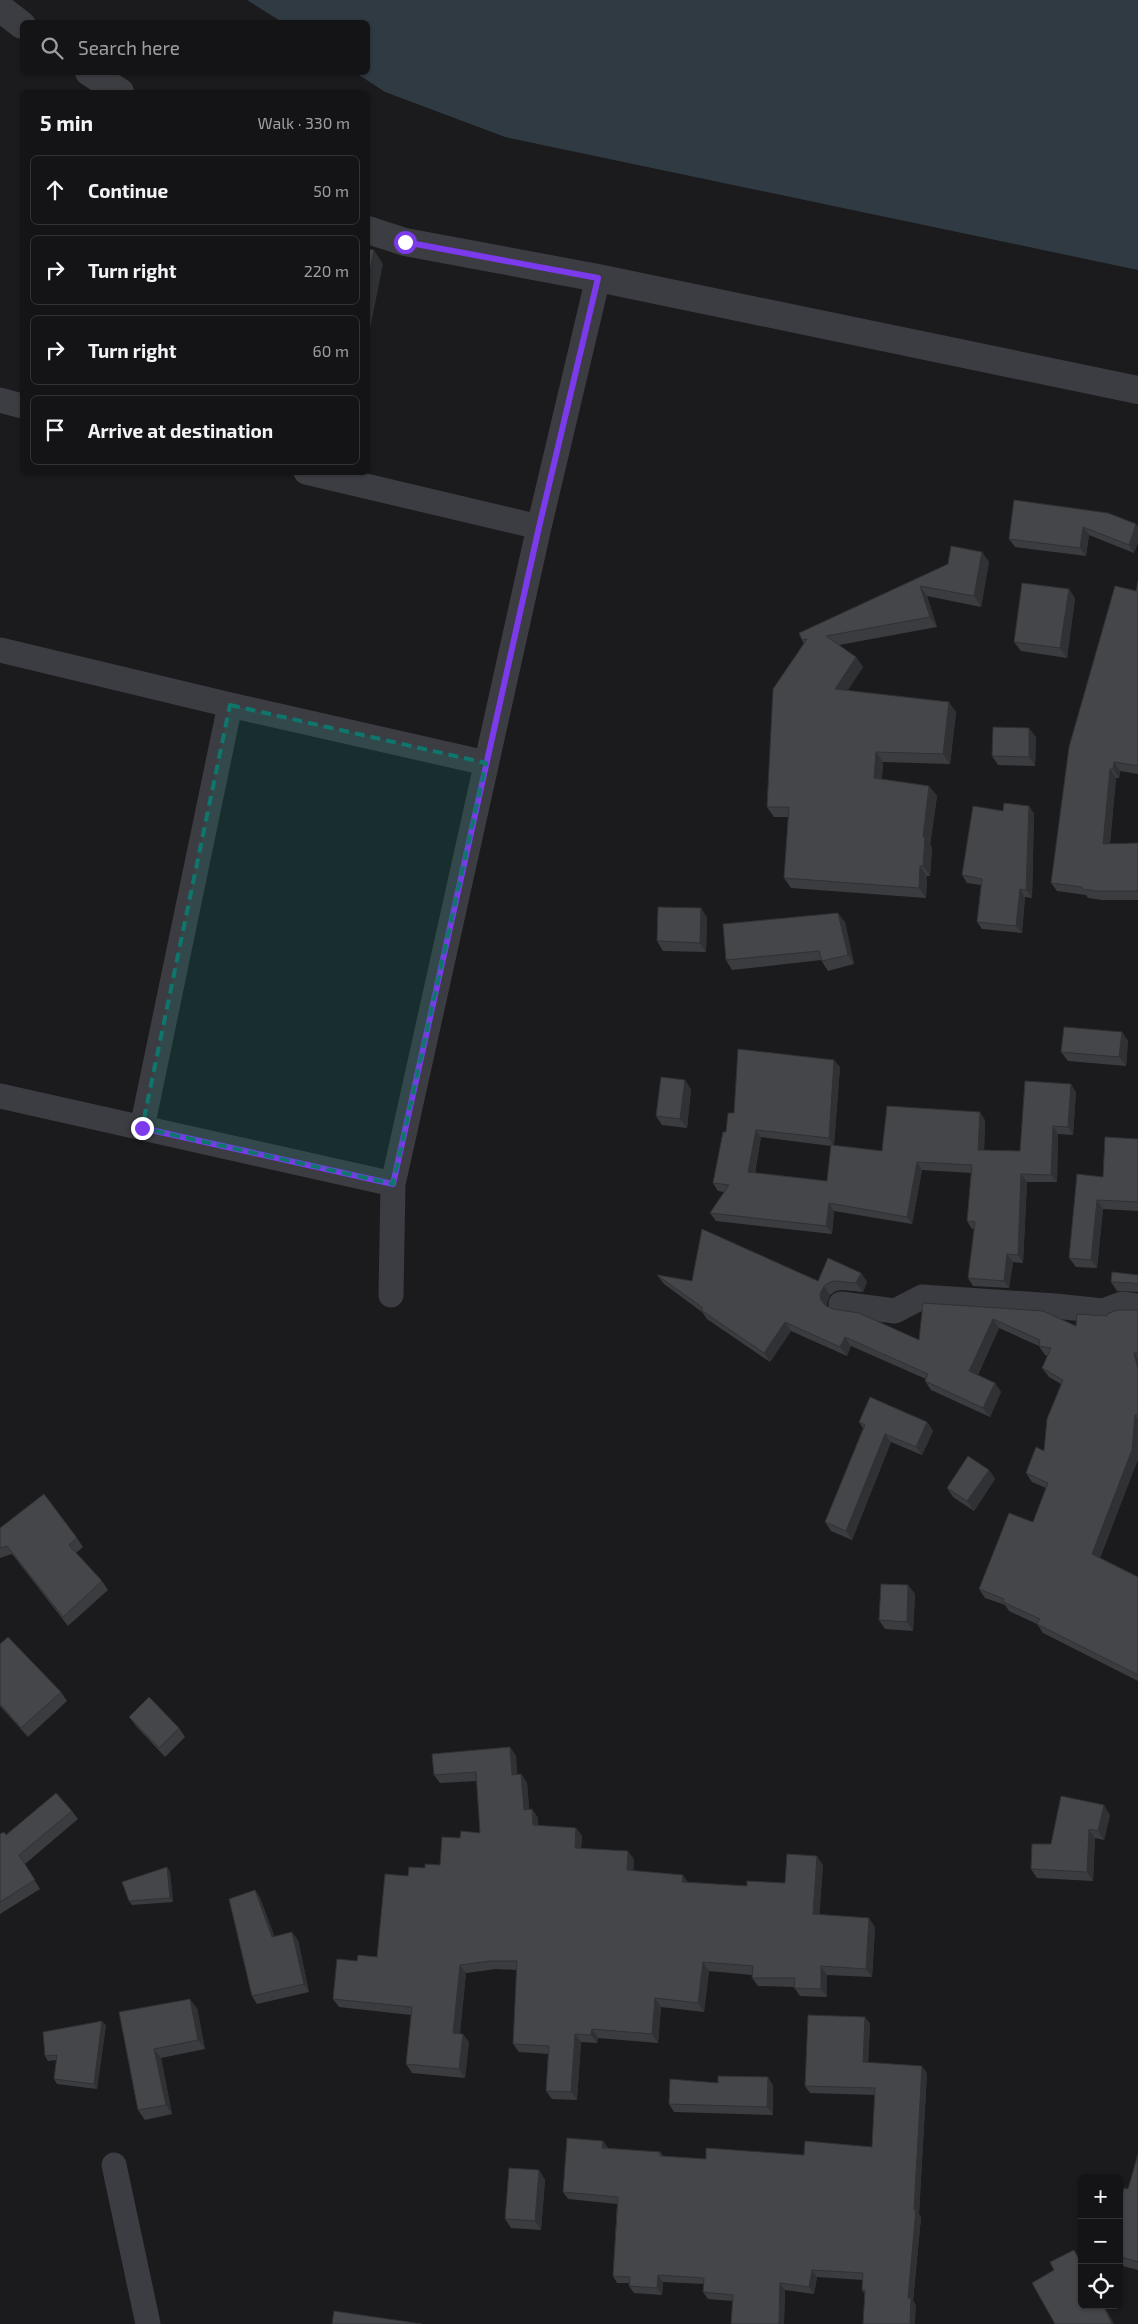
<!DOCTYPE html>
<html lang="en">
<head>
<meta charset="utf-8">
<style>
  :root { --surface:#141416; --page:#1d1d1f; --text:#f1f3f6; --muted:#9d9ea1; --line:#333335 }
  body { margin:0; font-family:"Exo 2",sans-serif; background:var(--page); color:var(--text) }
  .controls { position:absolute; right:15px; bottom:15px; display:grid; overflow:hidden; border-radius:8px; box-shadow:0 1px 4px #0004 }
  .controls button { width:45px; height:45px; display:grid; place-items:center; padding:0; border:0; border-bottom:1px solid var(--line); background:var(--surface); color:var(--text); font:25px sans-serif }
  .stop { position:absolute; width:15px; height:15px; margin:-11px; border:4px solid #7c3aed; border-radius:50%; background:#fff }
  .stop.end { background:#7c3aed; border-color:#fff; box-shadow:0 1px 5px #0008 }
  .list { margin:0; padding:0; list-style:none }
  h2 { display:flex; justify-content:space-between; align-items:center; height:65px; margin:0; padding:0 20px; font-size:21px }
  h2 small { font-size:16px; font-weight:400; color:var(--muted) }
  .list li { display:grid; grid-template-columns:32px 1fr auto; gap:15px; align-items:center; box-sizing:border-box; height:70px; margin:0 10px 10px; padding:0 10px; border:1px solid var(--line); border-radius:8px }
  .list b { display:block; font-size:19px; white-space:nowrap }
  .list em { font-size:16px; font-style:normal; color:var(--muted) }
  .icon { flex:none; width:28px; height:28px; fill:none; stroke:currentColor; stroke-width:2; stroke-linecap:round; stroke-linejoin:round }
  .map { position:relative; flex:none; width:1138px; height:2324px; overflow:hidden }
  .search { position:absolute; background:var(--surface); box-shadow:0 1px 4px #0004; left:20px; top:20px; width:350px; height:55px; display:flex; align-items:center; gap:12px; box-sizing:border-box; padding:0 18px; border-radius:8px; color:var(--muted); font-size:19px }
  .panel { position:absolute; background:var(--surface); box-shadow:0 1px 4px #0004; left:20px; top:90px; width:350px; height:385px; border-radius:8px }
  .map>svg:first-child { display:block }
  .water { fill:#303a42 }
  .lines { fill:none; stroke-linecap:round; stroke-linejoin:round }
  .minor { stroke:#3c3d42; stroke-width:25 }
  .tertiary { stroke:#3c3d42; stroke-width:28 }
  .wall { fill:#3b3c40; fill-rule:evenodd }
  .shaded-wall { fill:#303134 }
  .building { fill:#45464a; stroke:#303134 }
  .route { stroke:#7c3aed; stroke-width:6 }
  .marked { fill:#0f766e; fill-opacity:0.2; stroke:#0f766e; stroke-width:4; stroke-dasharray:10 6; stroke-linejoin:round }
</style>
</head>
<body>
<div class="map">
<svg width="1138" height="2324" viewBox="0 0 1138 2324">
  <rect width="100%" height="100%" fill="#1b1b1d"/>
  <path class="water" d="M247,0H1138V270L505,137L385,92L356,73L368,72V22H282Z"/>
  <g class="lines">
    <path class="minor" d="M0,400L22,406
      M306,472L539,527
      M0,650L230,705L486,763
      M0,1096L393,1184
      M142,1128L230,705
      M391,1295L393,1184L539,527L598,278
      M841,1304L895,1311L922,1297L1055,1306L1103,1311L1122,1304L1138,1306
      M114,2165L148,2324"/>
    <path class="tertiary" d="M0,8L22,25
      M89,72L120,92
      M368,230L405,242L598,278L1138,390"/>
  </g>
  <path class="wall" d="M1014,500L1138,526L1134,553L1089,535L1086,556L1015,547L1009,539Z
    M982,552L989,562L981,607L927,596L937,627L839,645L856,657L863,667L848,690L956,712L950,764L883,762L882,779L929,786L937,796L930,845L932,847L930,876H927L926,898L791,888L784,878L788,817H774L767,807L804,644L802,640Z
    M1138,581V774L1120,771L1119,778H1116L1110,844L1138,843V900H1102L1088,898L1086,895L1057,891L1051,883L1136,591Z
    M1075,598L1067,658L1021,651L1014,642Z
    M1036,737L1035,766L998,765L992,756Z
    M1029,806L1034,814L1032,898L1025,897L1022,933L982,929L977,922L981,885L967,883L962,875L1003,811Z
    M707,917L706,952L663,951L657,941Z
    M845,922L854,964L828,971L821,960L732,970L726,960Z
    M1122,1032L1128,1041L1126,1066L1068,1061L1061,1052Z
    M840,1067L834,1145L882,1151L985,1120L984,1150L1020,1151L1076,1092L1073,1135L1058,1134L1057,1182H1027L1023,1263L1013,1262L1009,1288L973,1286L968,1278L974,1229H972L967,1221L971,1173L922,1170L912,1224L834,1211L832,1234L716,1221L710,1213L724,1192L718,1191L713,1183L726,1132L734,1113ZM761,1137L831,1146L827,1181L755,1173Z
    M691,1089L687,1128L662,1125L656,1116Z
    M1138,1139V1211L1103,1209L1097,1268L1076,1267L1069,1258L1103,1177Z
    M861,1273L867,1282L863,1292L842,1290L836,1291L830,1295L827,1303V1307L919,1340L923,1303L1076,1326L1107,1316L1138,1310V1459L1100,1558L1138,1577V1681L1043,1633L1037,1624L1009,1611L1005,1605L985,1598L979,1589L1033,1522L1046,1488L1032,1482L1026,1473L1044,1451L1061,1384L1049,1377L1042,1368L1048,1356L1045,1355L1039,1346L999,1328L978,1375L995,1383L1001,1392L990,1417L931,1390L925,1381L926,1379L851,1346L847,1356L791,1331L770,1362L707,1319L702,1312L664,1284L657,1275L692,1281H818Z
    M1138,1275V1292L1117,1291L1111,1282Z
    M859,1422H927L933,1431L922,1455L891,1442L852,1540L831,1531L825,1522L863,1428Z
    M989,1470L995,1479L974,1511L953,1497L947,1488Z
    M0,1528L77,1538L83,1547L76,1553L102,1581L108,1590L68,1626L12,1554L0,1558Z
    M908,1585L915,1594L913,1631L885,1629L879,1620Z
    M0,1644L61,1692L67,1701L28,1737L0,1706Z
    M129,1717L179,1728L185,1737L165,1757L136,1726Z
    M510,1747L516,1756L517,1775L521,1774L527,1783L529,1809H532L538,1818V1826L576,1828L582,1836L581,1848L634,1859L633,1871L688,1882L747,1886L785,1883L823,1865L819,1914L875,1927L872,1977L827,1975V1997L800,1996L794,1987L758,1986L752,1978V1975L709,1971L704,2012L661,2007L658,2043L598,2038L597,2043L581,2042L577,2100L552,2099L546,2091L548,2054L519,2052L513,2044L517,1970L496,1969L466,1973L460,2033L469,2042L465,2078L412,2073L406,2064L411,2015L339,2007L333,1999L357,1961L377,1957L408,1876L425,1868L440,1865L460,1838L480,1833L477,1781L440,1783L434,1775Z
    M72,1811L78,1819L25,1864L40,1889L0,1914V1834L6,1835Z
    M1110,1815L1104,1840L1095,1838L1093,1881L1037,1878L1031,1869L1051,1844Z
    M167,1867L170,1872L173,1902L132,1905L129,1901Z
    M255,1890L260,1898L274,1936L298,1940L309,1992L257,2004L252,1996Z
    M197,2008L205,2049L161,2058L172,2114L145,2120L138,2110L119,2012Z
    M865,2017L870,2024L868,2063L927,2073L919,2214L921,2217L913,2301L916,2305L864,2293L862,2290L863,2280L817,2277L814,2294L785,2290L784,2324H731L733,2301L708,2299L703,2292L704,2284L663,2282L662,2295L634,2293L629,2286V2283H617L613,2276L617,2204L568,2199L563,2192L603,2141L608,2148L660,2152L663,2156L706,2159L804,2155L872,2147L875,2095L810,2093L805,2086Z
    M106,2025L97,2089L57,2084L54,2079L57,2060L48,2061L45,2056Z
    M718,2083L773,2085V2115L674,2112L669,2104Z
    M1138,2154V2270L1119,2265V2207L1128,2189Z
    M539,2170L545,2180L541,2230L511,2228L505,2219Z"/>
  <path class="shaded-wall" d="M374,250L383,264L368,339V282Z
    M1136,524L1138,526V543L1134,553L1129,545Z
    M1083,527L1089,535L1086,556L1080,548Z
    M982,552L989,562L981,607L974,596Z
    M920,586L927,596L937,627L930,617Z
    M1069,589L1075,598L1067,658L1060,648Z
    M856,657L863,667L842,699L835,689Z
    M949,702L956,712L950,764L943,754Z
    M1029,728L1036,737L1035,766L1029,757Z
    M876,752L883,762L881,788L874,778Z
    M1114,762L1120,771L1119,778L1113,769Z
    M1110,769L1116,778L1109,852L1103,844Z
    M929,786L937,796L930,845L932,847L930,876L923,866V837Z
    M1029,806L1034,814L1032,898L1026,890Z
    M920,866L927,876L926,898L919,888Z
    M1020,889L1025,897L1022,933L1016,926Z
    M701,908L707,917L706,952L700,943Z
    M838,913L845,922L854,964L848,955Z
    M1122,1032L1128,1041L1126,1066L1119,1057Z
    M834,1060L840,1067L834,1146L829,1138Z
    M685,1080L691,1089L687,1128L680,1119Z
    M1071,1084L1076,1092L1073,1135L1068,1127Z
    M980,1112L985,1120L984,1157L978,1150Z
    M1053,1126L1058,1134L1057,1182L1051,1175Z
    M756,1130L761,1137L753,1180L748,1172Z
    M917,1162L922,1170L912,1224L907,1217Z
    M1021,1174L1027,1182L1023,1263L1018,1255Z
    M1097,1200L1103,1209L1097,1268L1091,1260Z
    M829,1203L834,1211L832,1234L826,1226Z
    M1007,1254L1013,1262L1009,1288L1004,1281Z
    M861,1273L867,1282L863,1292L856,1283Z
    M824,1286L830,1295L827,1303L828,1309L821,1300L820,1294Z
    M993,1319L999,1328L975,1380L969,1371Z
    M785,1322L791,1331L770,1362L764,1353Z
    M845,1337L851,1346L847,1356L840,1347Z
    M1134,1353L1138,1358V1369Z
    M995,1383L1001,1392L990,1417L983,1408Z
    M1135,1415L1138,1419V1459L1098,1563L1092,1554Z
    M927,1422L933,1431L922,1455L916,1447Z
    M885,1434L891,1442L852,1540L846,1531Z
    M989,1470L995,1479L974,1511L967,1501Z
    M908,1585L915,1594L913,1631L907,1622Z
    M510,1747L516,1756L518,1783L512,1775Z
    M521,1774L527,1783L530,1818L524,1810Z
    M1104,1805L1110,1815L1104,1840L1098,1831Z
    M532,1809L538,1818L539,1834L533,1825Z
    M576,1828L582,1836L581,1856L575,1848Z
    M1089,1829L1095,1838L1093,1881L1087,1872Z
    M628,1851L634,1859L633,1879L627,1870Z
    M817,1856L823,1865L819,1923L813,1914Z
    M167,1867L170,1872L173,1902L170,1898Z
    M683,1875L689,1884L682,1882Z
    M255,1890L260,1898L278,1945L272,1937Z
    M869,1918L875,1927L872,1977L866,1969Z
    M292,1932L298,1940L309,1992L304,1984Z
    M703,1962L709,1971L704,2012L698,2003Z
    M460,1965L466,1973L459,2041L453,2033Z
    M821,1966L827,1975V1997L821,1989Z
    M655,1998L661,2007L658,2043L652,2034Z
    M190,1999L197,2008L205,2049L198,2040Z
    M865,2017L870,2024L868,2069L863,2062Z
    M102,2021L106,2025L97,2089L94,2084Z
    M592,2029L598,2038L597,2043L591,2035Z
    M463,2034L469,2042L465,2078L459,2069Z
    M575,2034L581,2042L577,2100L571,2092Z
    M154,2049L161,2058L172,2114L166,2105Z
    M922,2066L927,2073L919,2214L921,2217L913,2301L916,2305L915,2324H910L908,2298Z
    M768,2077L773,2085V2115L767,2107Z
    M603,2141L608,2148L607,2155L602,2148Z
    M539,2170L545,2180L541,2230L535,2221Z
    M1074,2250L1082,2261V2265Z
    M812,2270L817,2277L814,2294L809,2287Z
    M658,2275L663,2282L662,2295L657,2288Z
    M780,2283L785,2290L784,2324H779Z
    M1103,2305H1104L1114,2324H1112Z"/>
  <path class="building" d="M368,249L374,250L368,282Z
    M1014,500L1108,513L1136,524L1129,545L1083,527L1080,548L1009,539Z
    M951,546L982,552L974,596L920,586L930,617L826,636L856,657L835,689L949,702L943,754L876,752L874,778L929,786L923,837H925L923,866H920L919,888L784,878L789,807H767L773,689L807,639L802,640L799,633L948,564Z
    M1138,581V766L1114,762L1113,769H1110L1103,844L1138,843V891H1096L1082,889V887L1051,883L1069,747L1115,586L1136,591Z
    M1022,583L1069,589L1060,648L1014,642Z
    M993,727L1029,728V757L992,756Z
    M1004,803L1029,806L1026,890L1020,889L1016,926L977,922L982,879L962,875L973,806L1003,811Z
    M658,907L701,908L700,943L657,941Z
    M838,913L848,955L822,961L819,951L726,960L723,924Z
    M1064,1027L1122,1032L1119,1057L1061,1052Z
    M738,1049L834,1060L829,1138L756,1130L748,1172L827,1181L831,1145L882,1151L887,1106L980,1112L978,1150L1020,1151L1025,1081L1071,1084L1068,1127L1053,1126L1051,1175L1021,1174L1018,1255L1007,1254L1004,1281L968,1278L975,1222L967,1221L972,1165L917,1162L907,1217L829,1203L826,1226L710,1213L729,1185L713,1183L723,1132H726L728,1113H734Z
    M661,1077L685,1080L680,1119L656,1116Z
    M1105,1137L1138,1139V1202L1097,1200L1091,1260L1069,1258L1077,1174L1103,1177Z
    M702,1229L818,1281L828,1258L861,1273L856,1283L836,1281L830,1282L824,1286L820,1294L821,1300L826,1306L833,1309L859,1313L919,1340L923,1303L1043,1311L1076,1326L1077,1314L1107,1316V1314L1117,1310H1138V1353H1134L1138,1369V1414L1135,1415L1132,1450L1092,1554L1138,1577V1675L1037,1624L1040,1619L1003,1602L1004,1599L979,1589L1009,1513L1033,1522L1048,1483L1026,1473L1036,1447L1044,1451L1047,1419L1063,1380L1042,1368L1051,1348L1039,1346L1040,1340L993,1319L969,1371L995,1383L983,1408L925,1381L928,1374L845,1337L840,1347L785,1322L764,1353L701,1310L703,1308L657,1275L692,1281Z
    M1112,1272L1138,1275V1285L1134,1283L1111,1282Z
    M870,1397L927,1422L916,1447L885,1434L846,1531L825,1522L865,1425L859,1422Z
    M968,1456L989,1470L967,1501L947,1488Z
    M44,1494L77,1538L69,1545L102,1581L63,1617L7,1546L0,1548V1528Z
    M881,1584L908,1585L907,1622L879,1620Z
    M8,1637L61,1692L21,1728L0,1704V1644Z
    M149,1697L179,1728L159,1748L129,1717Z
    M510,1747L512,1775L521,1774L524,1810L532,1809L533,1825L576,1828L575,1848L628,1851L627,1870L683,1875L682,1882L747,1886V1881L785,1883L787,1854L817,1856L813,1914L869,1918L866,1969L821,1966V1989L794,1988L795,1978H752L753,1966L703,1962L698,2003L655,1998L652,2034L592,2029L591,2035L575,2034L571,2092L546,2091L549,2046L513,2044L517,1961H490L460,1965L453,2033L463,2034L459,2069L406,2064L412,2007L333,1999L337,1959L357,1961L358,1955L377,1957L385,1874L408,1876L409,1867L425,1868V1864L440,1865L442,1837L460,1838L461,1831L480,1833L476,1772L434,1775L432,1754Z
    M56,1793L72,1811L19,1855L35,1880L0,1902V1834L4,1832L6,1835Z
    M1061,1796L1104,1805L1098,1831L1089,1829L1087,1872L1031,1869L1032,1844H1051Z
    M167,1867L170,1898L129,1901L122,1882Z
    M255,1890L272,1937L292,1932L304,1984L252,1996L229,1899Z
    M190,1999L198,2040L154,2049L166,2105L138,2110L119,2012Z
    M808,2015L865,2017L863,2062L922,2066L914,2210H916L908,2298H911L910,2323H911V2324H863L865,2290H862L863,2273L812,2270L809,2287L780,2283L779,2324H731L733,2295L703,2292L704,2278L658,2275L657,2288L629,2286L630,2277L613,2276L618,2197L563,2192L567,2138L603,2141L602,2148L660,2152V2156L706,2159V2148L804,2155L805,2141L872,2147L875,2088L805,2086Z
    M102,2021L94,2084L54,2079L57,2055L45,2056L43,2032Z
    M718,2076L768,2077L767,2107L669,2104L670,2079L718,2083Z
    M1138,2154V2262L1119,2256V2207L1124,2188L1128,2189Z
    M509,2168L539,2170L535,2221L505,2219Z
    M1074,2250L1082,2265V2305H1103L1112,2324H1055L1032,2283L1054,2270L1050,2262Z
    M334,2311L422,2324H332Z"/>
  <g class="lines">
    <path class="route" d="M142,1128L393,1184L539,527L598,278L405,242"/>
  </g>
  <path class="marked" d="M230,705L486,763L393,1184L142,1128Z"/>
</svg>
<div class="controls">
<button>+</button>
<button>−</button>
<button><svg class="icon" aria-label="locate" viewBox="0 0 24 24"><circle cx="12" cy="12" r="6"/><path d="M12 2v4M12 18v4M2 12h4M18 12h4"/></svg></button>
</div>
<div class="stop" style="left:405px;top:242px"></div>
<div class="stop end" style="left:142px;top:1128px"></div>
<div class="search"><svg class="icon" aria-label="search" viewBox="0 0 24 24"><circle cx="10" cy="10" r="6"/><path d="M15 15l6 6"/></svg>Search here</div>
<section class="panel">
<h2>5 min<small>Walk · 330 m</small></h2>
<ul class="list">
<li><svg class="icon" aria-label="ahead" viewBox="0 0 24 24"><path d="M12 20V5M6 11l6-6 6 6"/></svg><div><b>Continue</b></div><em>50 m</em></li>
<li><svg class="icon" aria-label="right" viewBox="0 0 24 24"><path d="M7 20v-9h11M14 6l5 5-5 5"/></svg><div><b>Turn right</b></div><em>220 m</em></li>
<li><svg class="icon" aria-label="right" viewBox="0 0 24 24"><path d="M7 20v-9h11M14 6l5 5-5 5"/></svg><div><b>Turn right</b></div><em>60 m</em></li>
<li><svg class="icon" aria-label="arrive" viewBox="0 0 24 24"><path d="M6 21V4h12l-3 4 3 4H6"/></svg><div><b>Arrive at destination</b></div></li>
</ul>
</section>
</div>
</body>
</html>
